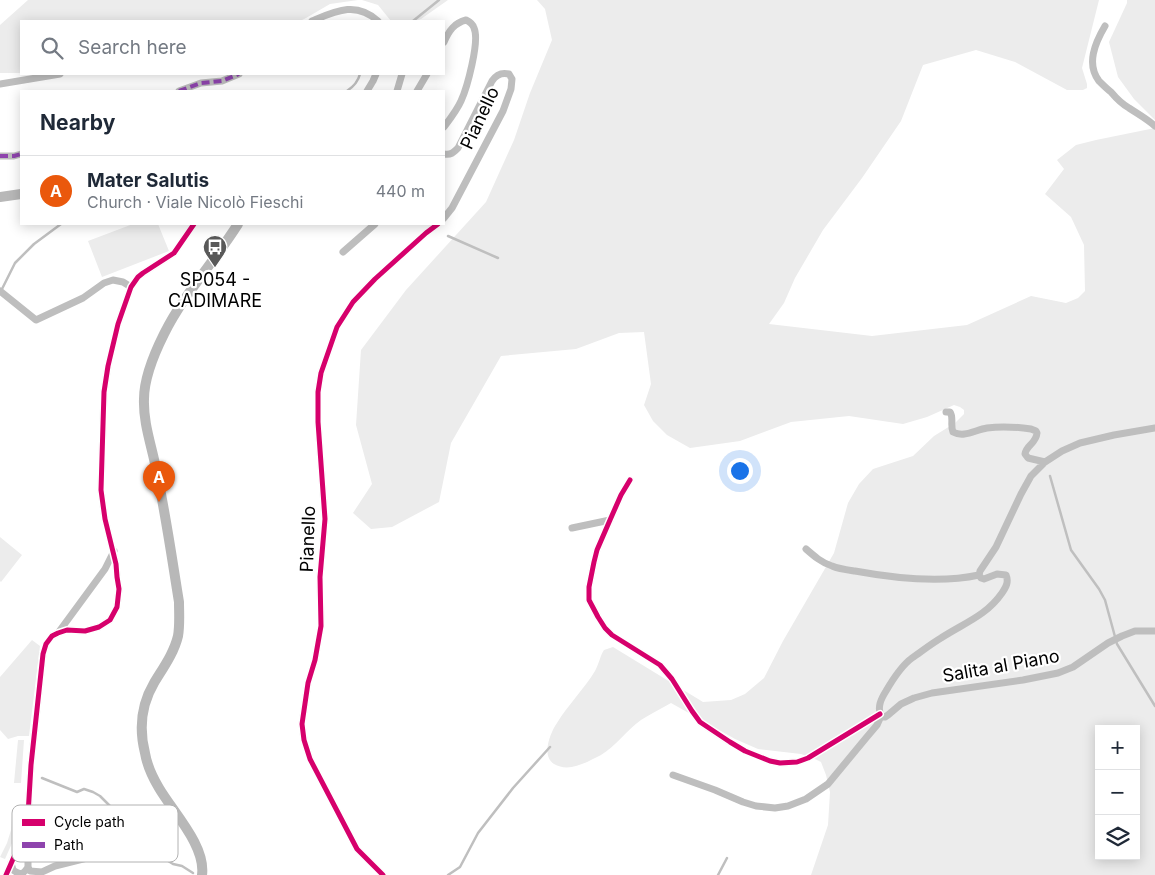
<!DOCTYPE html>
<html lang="en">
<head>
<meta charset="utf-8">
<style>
  :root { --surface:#fff; --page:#f2f2f3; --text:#1f2937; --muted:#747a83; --line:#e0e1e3; --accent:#ea580c }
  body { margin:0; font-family:Inter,sans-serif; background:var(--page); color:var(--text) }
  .controls { position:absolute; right:15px; bottom:15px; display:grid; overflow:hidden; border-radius:0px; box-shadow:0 2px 12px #0003 }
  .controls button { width:45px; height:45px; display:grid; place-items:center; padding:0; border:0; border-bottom:1px solid var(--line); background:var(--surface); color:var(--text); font:25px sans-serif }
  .you { position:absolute; left:739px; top:470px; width:18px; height:18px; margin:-12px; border:4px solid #fff; border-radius:50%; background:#1a73e8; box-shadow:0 0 0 8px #1a73e833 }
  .badge { display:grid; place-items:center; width:32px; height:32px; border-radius:50%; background:var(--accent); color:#fff; font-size:16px; font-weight:700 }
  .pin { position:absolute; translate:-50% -41px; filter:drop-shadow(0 1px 2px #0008) }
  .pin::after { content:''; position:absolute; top:26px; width:18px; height:15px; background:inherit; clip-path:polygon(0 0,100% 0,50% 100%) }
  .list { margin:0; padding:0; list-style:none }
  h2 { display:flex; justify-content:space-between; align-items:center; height:65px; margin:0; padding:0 20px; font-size:21px }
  h2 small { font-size:16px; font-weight:400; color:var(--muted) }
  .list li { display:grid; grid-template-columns:32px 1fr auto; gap:15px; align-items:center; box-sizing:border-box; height:70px; padding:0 20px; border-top:1px solid var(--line) }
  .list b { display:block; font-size:19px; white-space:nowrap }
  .list p { margin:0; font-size:16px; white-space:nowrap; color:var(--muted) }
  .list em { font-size:16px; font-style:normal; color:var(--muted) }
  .icon { flex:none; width:28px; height:28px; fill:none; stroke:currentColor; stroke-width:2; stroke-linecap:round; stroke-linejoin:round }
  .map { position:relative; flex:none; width:1155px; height:875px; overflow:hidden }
  .search { position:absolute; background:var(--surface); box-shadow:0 2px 12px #0003; left:20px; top:20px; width:425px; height:55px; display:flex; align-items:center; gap:12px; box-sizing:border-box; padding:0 18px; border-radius:0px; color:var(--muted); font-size:19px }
  .panel { position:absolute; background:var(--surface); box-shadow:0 2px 12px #0003; left:20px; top:90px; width:425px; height:135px; border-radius:0px }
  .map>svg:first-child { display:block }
  .green { fill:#ececec; fill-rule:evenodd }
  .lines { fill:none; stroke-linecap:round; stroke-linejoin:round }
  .stream { stroke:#bfbfbf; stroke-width:2.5 }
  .street { stroke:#bebebe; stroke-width:7 }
  .secondary { stroke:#b8b8b8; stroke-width:10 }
  .quiet { stroke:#8e44ad; stroke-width:4; stroke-dasharray:8 4; stroke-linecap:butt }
  .cycleway-casing { stroke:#fff; stroke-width:8 }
  .cycleway { stroke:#d6006c; stroke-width:5 }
  .labels { text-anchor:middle; stroke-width:4.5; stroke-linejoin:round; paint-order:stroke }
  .street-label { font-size:18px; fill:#000; stroke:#fff }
  .poi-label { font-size:18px; fill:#000; stroke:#fff }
  .key { fill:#fff; stroke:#b2b2b2; stroke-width:1 }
  .key-label { font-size:14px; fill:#000 }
</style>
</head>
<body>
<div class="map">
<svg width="1155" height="875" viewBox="0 0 1155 875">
  <rect width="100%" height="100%" fill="#fff"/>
  <path class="green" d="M28,0H358L330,4L306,18L300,21H21V73H0V25Z
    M362,0H448L421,19L415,21H391L378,5Z
    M537,0H1099L1082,68L1087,84V88L1083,90H1067L1015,62L976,50L923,65L901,121L862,178L823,230L795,278L784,303L769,324L872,336L967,325L1031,296L1066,303L1078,298L1085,291L1084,245L1071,217L1045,194L1064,169L1057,160L1076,145L1096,140L1155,128V875H811L828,825L830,792L826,775L821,762L813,758L801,754L758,749L735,739L671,703C661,709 650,714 641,720C627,730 615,747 601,755C587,762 569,773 554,764C541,756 550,733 557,723C568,705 584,689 595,671C599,664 600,656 604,650L613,647L703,702L731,700L745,694L764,678L783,641L834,553L848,503L859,484L873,469L913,456L934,436L955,423L964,414V410L960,407L954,405L927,417L903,424L849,416L791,422L740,441L690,448L667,435L653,421L644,405L651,384L644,332L619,333L576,349L501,356L451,443L439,502L392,527L371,529L353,513L372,484L356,425L361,350L406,290L486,202L514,140L530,93L552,40L545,9ZM1099,729H1136V856H1099Z
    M1127,0H1155V120L1134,99L1118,77L1109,42L1127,3Z
    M133,224H158L169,251L102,277L88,241Z
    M0,537L22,555L1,582L0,581Z
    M32,640L40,646L29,736H18L8,739L0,730V677Z
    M18,740H24L21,783H14Z
    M21,812L13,841L5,859L0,857L7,843L11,830L12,813Z"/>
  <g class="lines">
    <path class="stream" d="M413,21L439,0
      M347,91C353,87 358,82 360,74
      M448,236L498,258
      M2,289L15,263L34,244L61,224
      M1050,476L1071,550L1099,589L1105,600L1117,644L1155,706
      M42,778L77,792L84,789L93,792L100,796L111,807L148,842L160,856L173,864L182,866L193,873
      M448,875L460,867L478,833L513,788L550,747
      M718,875L727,858"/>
    <path class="street" d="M312,21C336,11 356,1 378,21
      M1105,26C1095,43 1086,64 1099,81C1103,85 1107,89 1111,92C1116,98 1122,104 1129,108C1138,114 1147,119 1155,126
      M444,42C449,31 454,23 466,20C470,22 473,24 474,28C480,41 467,88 461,101C457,110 450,119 444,127
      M0,84L60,74
      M179,91L201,83L222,81L239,74
      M367,91L373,81L376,74
      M397,91L402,74
      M417,91L427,74
      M444,154C451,155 453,153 458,148L492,81C496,75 501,72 509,74L512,79L511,89L503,111L452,208L444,218
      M0,156H14L21,154
      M343,252L375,224
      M0,291L36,320L83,298L104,283L113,280L123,282L131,287
      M946,412H950C954,418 950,425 953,432C964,438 975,430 987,428C1001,426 1017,427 1031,429L1036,431L1037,433C1036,444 1026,445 1025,454L1028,458L1045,462
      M630,480L621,495L610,520L597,550L594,562L589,587V600L598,617L605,628L612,635L660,665L672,679L692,711L700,722L730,742L745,751L770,761L780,763L797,762L808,758L880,714
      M572,528L610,520
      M806,549C814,556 822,563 832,566C839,569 848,570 855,571C893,578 942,583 979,575
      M58,633L105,569L114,551
      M881,716C877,707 881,699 886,691C893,679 901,666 912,658C922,651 931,644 941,638C964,623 986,616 1002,593C1006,587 1009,582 1006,575L997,574L984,579L981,578L979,575L980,571L996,547L1021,494L1031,476L1045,462L1062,451L1080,443L1114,435L1155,428
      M881,716L885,717L888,715L901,704L914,698L932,693L1023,680L1058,673L1073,667L1108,643L1122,636L1135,631H1155
      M673,775L715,790L743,802L756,806L775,808L788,806L806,799L828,784L866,738L877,725L881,716
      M11,863L13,870C20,875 23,875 28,867V826
      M28,867L30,871L42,872L55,866L91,857
      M6,875L24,834L28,815L31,765L43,654L46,644L52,636L58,633L67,630L85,631L99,627L110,620L117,607L119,589L117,577L116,564L105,519L101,490L104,392L108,366L118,324L131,287L138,277L143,273L174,253L194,224
      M383,875L357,849L310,759L304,740L302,724L308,683L315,660L321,626L320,577L325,519L318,422V392L321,373L337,327L353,302L375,279L426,233L438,224"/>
    <path class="secondary" d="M0,197L21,194
      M202,875C206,846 173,812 159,788C153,778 147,765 145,753C139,729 141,705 154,683C163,668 174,653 178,636C180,625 179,613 179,602C172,559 166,516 157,474C153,449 143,425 144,399C144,379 155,352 164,334C184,294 214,262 238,224"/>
    <path class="quiet" d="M179,91L201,83L222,81L239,74
      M0,156H14L21,154"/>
    <g class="cycleway-casing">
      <path id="cycleway" d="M630,480L621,495L610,520L597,550L594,562L589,587V600L598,617L605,628L612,635L660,665L672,679L692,711L700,722L730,742L745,751L770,761L780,763L797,762L808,758L880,714
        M6,875L24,834L28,815L31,765L43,654L46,644L52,636L58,633L67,630L85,631L99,627L110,620L117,607L119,589L117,577L116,564L105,519L101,490L104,392L108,366L118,324L131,287L138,277L143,273L174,253L194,224
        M383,875L357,849L310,759L304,740L302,724L308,683L315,660L321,626L320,577L325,519L318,422V392L321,373L337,327L353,302L375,279L426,233L438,224"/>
    </g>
    <use href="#cycleway" class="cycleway"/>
  </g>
  <defs>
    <g id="bus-pin" transform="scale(1.25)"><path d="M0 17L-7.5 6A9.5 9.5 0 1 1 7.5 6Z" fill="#595959" stroke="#fff"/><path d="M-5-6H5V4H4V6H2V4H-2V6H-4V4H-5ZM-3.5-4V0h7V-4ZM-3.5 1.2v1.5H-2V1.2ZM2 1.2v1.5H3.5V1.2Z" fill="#fff"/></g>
  </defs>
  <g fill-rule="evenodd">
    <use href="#bus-pin" x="215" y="247"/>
  </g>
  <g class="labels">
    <g class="street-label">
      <text transform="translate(480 118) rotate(-65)" y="6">Pianello</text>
      <text transform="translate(308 539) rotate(-88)" y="6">Pianello</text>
      <text transform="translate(1001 666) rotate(-10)" y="6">Salita al Piano</text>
    </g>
    <g class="poi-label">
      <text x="215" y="286">SP054 -<tspan x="215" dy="21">CADIMARE</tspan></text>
    </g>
  </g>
  <rect x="12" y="805" width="166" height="57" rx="8" class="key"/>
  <rect x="22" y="819" width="23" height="7" fill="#d6006c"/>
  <rect x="22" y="842" width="23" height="6" fill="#8e44ad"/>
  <g class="key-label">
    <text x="54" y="827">Cycle path</text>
    <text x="54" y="850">Path</text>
  </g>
</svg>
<div class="controls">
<button>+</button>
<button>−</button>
<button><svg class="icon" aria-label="layers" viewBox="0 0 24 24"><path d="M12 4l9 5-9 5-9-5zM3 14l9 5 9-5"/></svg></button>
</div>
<div class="you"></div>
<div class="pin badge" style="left:159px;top:502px">A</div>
<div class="search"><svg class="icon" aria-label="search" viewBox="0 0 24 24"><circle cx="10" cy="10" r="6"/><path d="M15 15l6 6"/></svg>Search here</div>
<section class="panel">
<h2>Nearby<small></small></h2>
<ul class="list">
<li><span class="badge">A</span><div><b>Mater Salutis</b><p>Church · Viale Nicolò Fieschi</p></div><em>440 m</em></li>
</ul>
</section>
</div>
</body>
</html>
